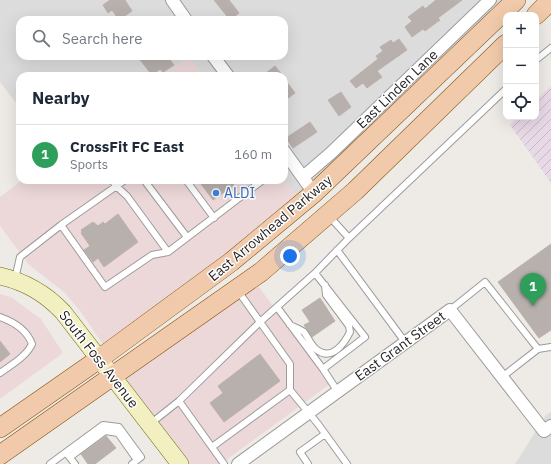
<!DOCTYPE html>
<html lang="en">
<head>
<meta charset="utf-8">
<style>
  :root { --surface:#fff; --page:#f2f2f3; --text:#1f2937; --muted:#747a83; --line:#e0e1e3; --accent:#7c3aed }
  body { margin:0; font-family:"IBM Plex Sans",sans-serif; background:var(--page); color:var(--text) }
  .controls { position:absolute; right:12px; top:12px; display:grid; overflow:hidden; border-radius:8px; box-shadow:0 4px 16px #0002 }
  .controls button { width:36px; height:36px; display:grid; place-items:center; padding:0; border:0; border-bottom:1px solid var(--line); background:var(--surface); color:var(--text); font:20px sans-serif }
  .you { position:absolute; left:290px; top:256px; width:14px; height:14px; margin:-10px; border:3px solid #fff; border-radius:50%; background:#1a73e8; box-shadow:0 0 0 6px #1a73e833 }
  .badge { display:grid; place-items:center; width:26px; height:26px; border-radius:50%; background:var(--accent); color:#fff; font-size:13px; font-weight:700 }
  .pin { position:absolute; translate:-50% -33px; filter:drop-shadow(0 1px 2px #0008) }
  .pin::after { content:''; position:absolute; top:21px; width:14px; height:12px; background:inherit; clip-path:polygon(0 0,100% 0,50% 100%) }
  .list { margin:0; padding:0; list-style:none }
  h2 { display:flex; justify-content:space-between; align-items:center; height:52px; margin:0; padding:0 16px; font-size:17px }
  h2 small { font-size:13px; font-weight:400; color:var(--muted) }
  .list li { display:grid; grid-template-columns:26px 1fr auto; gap:12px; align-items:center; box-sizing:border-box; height:60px; padding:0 16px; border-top:1px solid var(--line) }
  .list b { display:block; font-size:15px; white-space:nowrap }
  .list p { margin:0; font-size:13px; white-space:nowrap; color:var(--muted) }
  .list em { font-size:13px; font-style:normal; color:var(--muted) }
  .icon { flex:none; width:22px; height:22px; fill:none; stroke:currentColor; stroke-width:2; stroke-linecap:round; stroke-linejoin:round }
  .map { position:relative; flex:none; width:551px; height:464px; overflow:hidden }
  .search { position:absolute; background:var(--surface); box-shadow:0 4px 16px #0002; left:16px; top:16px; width:272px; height:44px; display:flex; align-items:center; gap:10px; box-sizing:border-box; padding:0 14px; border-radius:12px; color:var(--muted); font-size:15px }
  .panel { position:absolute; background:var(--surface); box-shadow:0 4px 16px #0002; left:16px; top:72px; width:272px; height:112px; border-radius:12px }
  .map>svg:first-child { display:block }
  .residential { fill:#dddcdc; fill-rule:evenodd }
  .commercial { fill:#edd8d9 }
  .industrial { fill:url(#industrial-furrows) }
  .building { fill:#b7b0ad; stroke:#beb1ab }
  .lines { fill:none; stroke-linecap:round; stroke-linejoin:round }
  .lane-casing { stroke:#9c9c9c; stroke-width:8 }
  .street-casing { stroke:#9c9c9c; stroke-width:14 }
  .secondary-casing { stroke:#696913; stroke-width:18 }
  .primary-casing { stroke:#875413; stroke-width:20 }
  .lane { stroke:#fff; stroke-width:6 }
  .street { stroke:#fff; stroke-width:12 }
  .secondary { stroke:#f2efc1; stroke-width:17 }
  .primary { stroke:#f0caaa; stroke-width:19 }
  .shop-dot { fill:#3f7fe0; stroke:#fff; stroke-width:1.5 }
  .labels { text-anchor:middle; stroke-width:3; stroke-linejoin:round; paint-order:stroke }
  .street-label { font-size:14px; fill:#1f1f1f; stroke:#fff }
  .shop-label { font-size:14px; fill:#366cbe; stroke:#fff; text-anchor:start }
</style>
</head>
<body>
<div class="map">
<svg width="551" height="464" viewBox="0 0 551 464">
  <defs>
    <pattern id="industrial-furrows" width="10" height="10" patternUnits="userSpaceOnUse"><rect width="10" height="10" fill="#e7d9e6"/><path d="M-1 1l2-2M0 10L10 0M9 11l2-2" fill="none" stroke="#c6bac5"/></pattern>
  </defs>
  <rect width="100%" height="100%" fill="#eeebe6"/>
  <path class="residential" d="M0,0H505L300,200L284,180V76H203L189,57L163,76H20V108L0,82ZM20,20H284V56H20Z
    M551,412V464H515L546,415Z"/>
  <path class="commercial" d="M189,57L203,76H163Z
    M22,180H284L300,200L104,346L81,312L64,292L29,265L0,226V197Z
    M248,272L330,384L221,464H187L117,368Z
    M0,294L11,297L41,319L63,353L0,399Z"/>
  <path class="industrial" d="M551,86V183L510,125L518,117H536V100Z"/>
  <path class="building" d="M110,0H125L132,11L119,20L112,10L108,13L103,5Z
    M214,0H229L239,13L230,20Z
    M436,0H462L438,18L440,20L425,31L423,29L412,37L405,27L412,21L408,17L423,6L425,9Z
    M399,39L407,50L377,71L382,77L367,88L363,83L356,88L350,81L378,59L376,56L383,51L380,47L391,40L393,43Z
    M137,56H167L174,65L163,72L160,69L152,75Z
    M275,66L283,76H262Z
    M284,78L295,93L284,101Z
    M341,92L351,107L339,116L328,100Z
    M310,122L317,132L293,148L286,138Z
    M198,180H230L234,185L213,200Z
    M118,214L138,242L104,267L98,258L93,262L84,250L90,246L81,233L82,232L81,230L93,222L98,226L103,222L105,224Z
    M551,244V330L539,338L498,282Z
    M320,298L335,321L312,337L304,325L310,322L302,310Z
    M0,341L10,354L0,362Z
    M260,354L280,381L224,422L210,403L223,393L218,386Z
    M106,436L116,448L95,464H88L81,454Z"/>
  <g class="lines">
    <g class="lane-casing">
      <path id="lane" d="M536,60L551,48
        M112,180L116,186L127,196L168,252
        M144,180L187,237
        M186,180L214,218
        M61,225L125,180
        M349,238L506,89
        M337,250L405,342
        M315,273L365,337L323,369
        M15,279L20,257L61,225L105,287L152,255L168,252L263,180
        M238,291L290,364V390L318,424L347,464
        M277,307L323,369L338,392
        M450,310L485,282L538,349L502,377
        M0,317C14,322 27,330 32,344C26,357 11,365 0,373
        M290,325C294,327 300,329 304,332C308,337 311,346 317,350C332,361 344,344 350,332L349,326L326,295L325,285
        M538,349L551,347
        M179,401L224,464
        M150,424L179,401L260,322L315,273L349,238L329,216
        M212,447L290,390
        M67,454L75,464
        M70,457L105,431L118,433L137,460
        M50,464L103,425L119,427L141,457L132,464
        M308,464L300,452L325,434"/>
    </g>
    <g class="street-casing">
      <path id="street" d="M172,0L186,20
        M213,56L228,76
        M284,151L314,193
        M303,177L331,153L490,0
        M238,464L450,310L544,431L551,426"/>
    </g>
    <g class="secondary-casing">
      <path id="secondary" d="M0,276C26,282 45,293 63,312L180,464"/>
    </g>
    <g class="primary-casing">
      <path id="primary" d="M536,15L551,0
        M0,428L99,359L231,262L314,193L516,0
        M0,455L261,272L355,191L506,44"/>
    </g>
    <use href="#lane" class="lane"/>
    <use href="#street" class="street"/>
    <use href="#secondary" class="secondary"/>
    <use href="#primary" class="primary"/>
  </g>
  <circle class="shop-dot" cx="216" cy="193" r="4"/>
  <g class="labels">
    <g class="street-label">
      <text transform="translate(397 89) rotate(-44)" y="5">East Linden Lane</text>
      <text transform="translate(270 228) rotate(-40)" y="5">East Arrowhead Parkway</text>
      <text transform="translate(400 346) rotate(-36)" y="5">East Grant Street</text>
      <text transform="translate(99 359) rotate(52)" y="5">South Foss Avenue</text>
    </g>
    <g class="shop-label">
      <text x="224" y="198">ALDI</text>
    </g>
  </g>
</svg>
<div class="controls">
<button>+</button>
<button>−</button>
<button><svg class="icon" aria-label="locate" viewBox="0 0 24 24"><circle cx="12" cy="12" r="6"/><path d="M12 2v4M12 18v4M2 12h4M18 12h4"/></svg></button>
</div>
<div class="you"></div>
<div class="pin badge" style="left:533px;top:306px;background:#2e9e5b">1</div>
<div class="search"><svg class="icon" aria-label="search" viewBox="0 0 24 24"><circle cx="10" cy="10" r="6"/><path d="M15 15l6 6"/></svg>Search here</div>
<section class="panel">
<h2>Nearby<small></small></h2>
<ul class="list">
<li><span class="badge" style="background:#2e9e5b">1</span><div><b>CrossFit FC East</b><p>Sports</p></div><em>160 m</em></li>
</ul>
</section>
</div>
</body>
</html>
